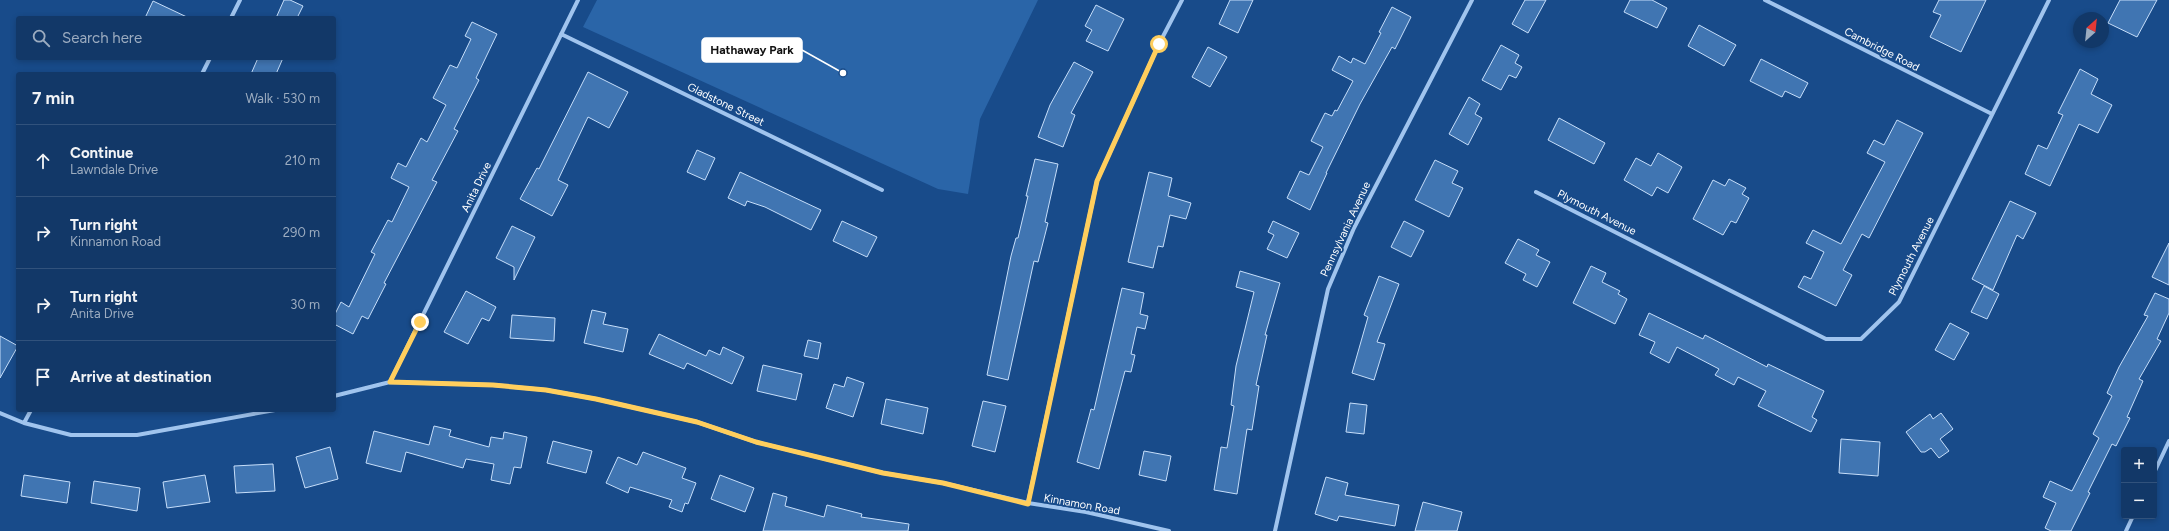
<!DOCTYPE html>
<html lang="en">
<head>
<meta charset="utf-8">
<style>
  :root { --surface:#123868; --page:#1b3f6e; --text:#f1f3f6; --muted:#9cacc0; --line:#31527c }
  body { margin:0; font-family:Figtree,sans-serif; background:var(--page); color:var(--text) }
  .controls { position:absolute; right:12px; bottom:12px; display:grid; overflow:hidden; border-radius:4px; box-shadow:0 2px 6px #0003 }
  .controls button { width:36px; height:36px; display:grid; place-items:center; padding:0; border:0; border-bottom:1px solid var(--line); background:var(--surface); color:var(--text); font:20px sans-serif }
  .compass { position:absolute; left:2073px; top:12px; width:36px; height:36px; border-radius:50%; background:var(--surface); box-shadow:0 2px 6px #0003; rotate:27deg }
  .stop { position:absolute; width:12px; height:12px; margin:-9px; border:3px solid #ffce5d; border-radius:50%; background:#fff }
  .stop.end { background:#ffce5d; border-color:#fff; box-shadow:0 1px 4px #0008 }
  .list { margin:0; padding:0; list-style:none }
  h2 { display:flex; justify-content:space-between; align-items:center; height:52px; margin:0; padding:0 16px; font-size:17px }
  h2 small { font-size:13px; font-weight:400; color:var(--muted) }
  .list li { display:grid; grid-template-columns:26px 1fr auto; gap:12px; align-items:center; box-sizing:border-box; height:72px; padding:0 16px; border-top:1px solid var(--line) }
  .list b { display:block; font-size:15px; white-space:nowrap }
  .list p { margin:0; font-size:13px; white-space:nowrap; color:var(--muted) }
  .list em { font-size:13px; font-style:normal; color:var(--muted) }
  .icon { flex:none; width:22px; height:22px; fill:none; stroke:currentColor; stroke-width:2; stroke-linecap:round; stroke-linejoin:round }
  .map { position:relative; flex:none; width:2169px; height:531px; overflow:hidden }
  .search { position:absolute; background:var(--surface); box-shadow:0 2px 6px #0003; left:16px; top:16px; width:320px; height:44px; display:flex; align-items:center; gap:10px; box-sizing:border-box; padding:0 14px; border-radius:4px; color:var(--muted); font-size:15px }
  .panel { position:absolute; background:var(--surface); box-shadow:0 2px 6px #0003; left:16px; top:72px; width:320px; height:340px; border-radius:4px }
  .map>svg:first-child { display:block }
  .green { fill:#2a65a8 }
  .building { fill:#4075b2; stroke:#c6defa }
  .lines { fill:none; stroke-linecap:round; stroke-linejoin:round }
  .street { stroke:#a0c4ee; stroke-width:4 }
  .route { stroke:#ffce5d; stroke-width:5 }
  .labels { text-anchor:middle; stroke-width:3.5; stroke-linejoin:round; paint-order:stroke }
  .street-label { font-size:11px; fill:#fff; stroke:#184b8a }
  .leader { fill:none; stroke:#fff; stroke-width:1.5 }
  .callout-dot { fill:#fff; stroke:#184b8a; stroke-width:1.5 }
  .callout { fill:#fff; stroke:#fff; stroke-width:1.5 }
  .callout-label { font-size:12px; text-anchor:middle; font-weight:bold; fill:#111 }
</style>
</head>
<body>
<div class="map">
<svg width="2169" height="531" viewBox="0 0 2169 531">
  <rect width="100%" height="100%" fill="#184b8a"/>
  <path class="green" d="M597,0H1038L980,119L968,194L938,189L583,27Z"/>
  <path class="building" d="M284,0H290L303,6L297,18H276Z
    M1230,0H1253L1238,33L1219,24Z
    M1525,0H1546L1528,33L1512,24Z
    M1630,0H1652L1667,8L1657,28L1624,12Z
    M1939,0H1986L1961,52L1930,37L1941,15L1933,12Z
    M2120,0H2157L2137,37L2108,23Z
    M153,1L189,18H145Z
    M1096,5L1124,19L1108,51L1086,41L1092,30L1085,26Z
    M1392,7L1411,17L1395,49L1392,47L1360,104L1326,173H1327L1310,210L1287,198L1300,171L1309,175L1323,147L1311,141L1325,113L1332,116L1335,110L1337,111L1353,81L1332,70L1339,56L1351,63L1353,58L1365,64L1381,33L1379,32Z
    M472,22L497,34L476,78L479,80L454,129L458,131L432,180L437,182L384,283L386,284L368,319L362,316L353,334L334,324V316L341,302L349,307L375,254L371,252L388,220L392,222L409,187L391,178L398,163L406,167L421,138L427,142L446,105L433,98L450,65L457,68L471,39L465,36Z
    M1699,25L1736,45L1724,66L1688,46Z
    M1501,45L1519,55L1515,63L1522,67L1516,78L1509,75L1501,90L1482,80Z
    M1208,47L1227,57L1210,87L1192,77Z
    M258,58H283L276,74H251Z
    M1761,59L1808,83L1800,98L1785,91L1782,97L1750,81Z
    M1074,62L1093,72L1071,113L1075,115L1063,147L1038,137L1050,105Z
    M2080,69L2098,79L2091,94L2112,105L2098,133L2079,124L2050,186L2025,174L2038,145L2047,149L2063,115L2058,113Z
    M588,72L628,92L609,128L588,117L558,180L568,185L552,216L520,199L537,168L539,169Z
    M1469,97L1480,104L1475,114L1482,118L1468,145L1449,134Z
    M1559,118L1605,143L1594,164L1548,140Z
    M1897,120L1923,133L1869,238L1862,234L1843,270L1852,275L1836,306L1798,287L1804,276L1811,279L1824,252L1806,243L1813,230L1841,244L1885,162L1867,153L1874,140L1884,145Z
    M697,150L715,158L705,180L687,172Z
    M1658,153L1682,167L1668,193L1657,187L1652,196L1624,180L1636,158L1651,166Z
    M1035,159L1058,164L1045,222L1048,223L1038,262L1034,261L1008,380L987,375L1011,256L1016,238H1018L1028,196H1026Z
    M1435,160L1458,171L1452,183L1463,188L1449,217L1415,200Z
    M740,172L821,210L811,230L765,207L747,201L745,206L728,198Z
    M1149,172L1172,178L1168,196L1191,203L1186,219L1170,215L1163,247L1158,246L1153,268L1128,262Z
    M1729,179L1746,188L1742,194L1749,198L1736,223L1731,221L1723,235L1693,219L1713,180L1725,186Z
    M2010,201L2036,213L2023,239L2017,235L1993,290L1972,279Z
    M842,221L877,237L867,257L833,241Z
    M1273,221L1299,233L1287,258L1267,249L1274,235L1268,232Z
    M1404,221L1424,231L1411,257L1391,247Z
    M512,226L535,237L514,280V267L496,258Z
    M1518,239L1539,250L1536,255L1550,262L1537,287L1523,280L1526,274L1505,263Z
    M2169,243V285L2152,277Z
    M1591,266L1606,273L1602,282L1620,291L1618,294L1627,299L1615,324L1573,303Z
    M1240,271L1280,283L1265,335H1267L1256,385L1259,386L1252,430L1247,429L1237,494L1214,490L1221,447L1227,448L1234,406L1231,405L1236,366L1254,292L1236,287Z
    M1379,276L1399,284L1377,342L1385,344L1374,380L1352,373L1368,317L1364,315Z
    M1984,286L1999,294L1987,319L1971,312Z
    M1122,288L1144,293L1140,314L1148,316L1145,329L1137,327L1131,354L1135,355L1131,372L1125,371L1099,469L1077,462L1091,409L1094,410Z
    M466,291L496,307L489,321L482,318L468,344L444,332Z
    M2155,293L2169,299V313L2157,339L2161,341L2139,379L2143,381L2127,417L2130,418L2116,446L2112,444L2088,492L2090,493L2071,531H2051L2045,528L2056,503L2043,497L2050,481L2072,491L2099,438L2093,434L2112,396L2107,393L2119,367L2148,316L2144,315Z
    M592,310L606,313L603,324L628,329L623,352L584,343Z
    M1649,313L1703,339L1705,335L1767,367L1768,364L1824,391L1812,417L1817,420L1811,432L1758,406L1766,391L1738,377L1734,385L1715,375L1719,369L1677,347L1669,363L1650,353L1655,342L1639,335Z
    M512,315L555,318L554,341L510,338Z
    M1950,323L1969,333L1954,360L1935,350Z
    M659,334L706,356L709,350L720,355L723,347L744,357L732,384L687,363L684,369L649,354Z
    M0,336L18,346L0,378Z
    M808,340L821,343L818,359L804,356Z
    M763,365L802,374L796,400L757,391Z
    M847,377L864,383L853,417L826,408L834,384L844,387Z
    M886,399L928,408L923,434L881,424Z
    M983,401L1006,406L995,452L972,446Z
    M1350,403L1367,405L1364,434L1346,432Z
    M1941,413L1953,429L1940,439L1949,451L1939,458L1931,448L1925,452H1921L1906,432L1930,414L1933,419Z
    M434,426L451,430L449,436L489,447L491,437L503,439L504,432L527,437L521,468L514,467L510,484L491,480L494,464L466,459L463,468L406,452L401,472L366,463L374,431L429,445Z
    M1841,439L1880,442L1878,476L1839,473Z
    M553,441L592,451L586,473L547,463Z
    M330,447L338,479L305,488L296,457Z
    M1144,451L1171,456L1166,481L1139,475Z
    M643,452L686,468L682,478L696,483L688,504L685,503L682,512L669,507L672,500L630,487L628,493L606,483L618,457L637,465Z
    M273,464L275,491L236,493L234,466Z
    M24,475L70,482L67,503L21,496Z
    M205,475L210,502L167,508L163,482Z
    M720,475L754,488L745,512L711,499Z
    M1326,477L1348,483L1345,495L1399,505L1395,526L1339,516L1337,521L1315,514Z
    M94,481L140,488L137,511L91,503Z
    M773,493L787,497L785,506L824,517L827,505L862,514L861,517L909,524L908,531H763Z
    M1423,502L1462,512L1457,531H1415Z"/>
  <g class="lines">
    <path class="street" d="M1765,0L1992,114
      M231,18L240,0
      M561,34L882,190
      M202,74L210,58
      M1536,192L1826,339H1861L1899,302L2049,0
      M390,382L578,0
      M334,396L390,382L493,385L546,390L596,399L697,422L756,442L883,473L943,483L1028,503L1086,512L1169,531
      M0,413L24,423L71,435H137L275,410
      M24,423L31,410
      M2154,473L2169,441
      M1028,503L1097,181L1159,44L1182,0
      M1275,531L1328,289L1354,228L1472,0
      M2126,531L2133,516"/>
  </g>
  <g class="lines">
    <path class="route" d="M420,322L390,382L493,385L546,390L596,399L697,422L756,442L883,473L943,483L1028,504L1097,181L1159,44"/>
  </g>
  <g class="labels">
    <g class="street-label">
      <text transform="translate(1882 49) rotate(27)" y="4">Cambridge Road</text>
      <text transform="translate(726 104) rotate(26)" y="4">Gladstone Street</text>
      <text transform="translate(476 187) rotate(-64)" y="4">Anita Drive</text>
      <text transform="translate(1597 212) rotate(27)" y="4">Plymouth Avenue</text>
      <text transform="translate(1345 229) rotate(-65)" y="4">Pennsylvania Avenue</text>
      <text transform="translate(1911 256) rotate(-63)" y="4">Plymouth Avenue</text>
      <text transform="translate(1082 504) rotate(10)" y="4">Kinnamon Road</text>
    </g>
  </g>
  <path class="leader" d="M843 73L802 50"/>
  <circle class="callout-dot" cx="843" cy="73" r="4"/>
  <rect class="callout" x="702" y="38" width="100" height="24" rx="4"/>
  <g class="callout-label">
    <text x="752" y="54">Hathaway Park</text>
  </g>
</svg>
<div class="controls">
<button>+</button>
<button>−</button>
</div>
<svg class="compass" viewBox="-18 -18 36 36"><path d="M0-13l5 13h-10z" fill="#e53935"/><path d="M0 13l5-13h-10z" fill="#9cacc0"/></svg>
<div class="stop" style="left:1159px;top:44px"></div>
<div class="stop end" style="left:420px;top:322px"></div>
<div class="search"><svg class="icon" aria-label="search" viewBox="0 0 24 24"><circle cx="10" cy="10" r="6"/><path d="M15 15l6 6"/></svg>Search here</div>
<section class="panel">
<h2>7 min<small>Walk · 530 m</small></h2>
<ul class="list">
<li><svg class="icon" aria-label="ahead" viewBox="0 0 24 24"><path d="M12 20V5M6 11l6-6 6 6"/></svg><div><b>Continue</b><p>Lawndale Drive</p></div><em>210 m</em></li>
<li><svg class="icon" aria-label="right" viewBox="0 0 24 24"><path d="M7 20v-9h11M14 6l5 5-5 5"/></svg><div><b>Turn right</b><p>Kinnamon Road</p></div><em>290 m</em></li>
<li><svg class="icon" aria-label="right" viewBox="0 0 24 24"><path d="M7 20v-9h11M14 6l5 5-5 5"/></svg><div><b>Turn right</b><p>Anita Drive</p></div><em>30 m</em></li>
<li><svg class="icon" aria-label="arrive" viewBox="0 0 24 24"><path d="M6 21V4h12l-3 4 3 4H6"/></svg><div><b>Arrive at destination</b></div></li>
</ul>
</section>
</div>
</body>
</html>
